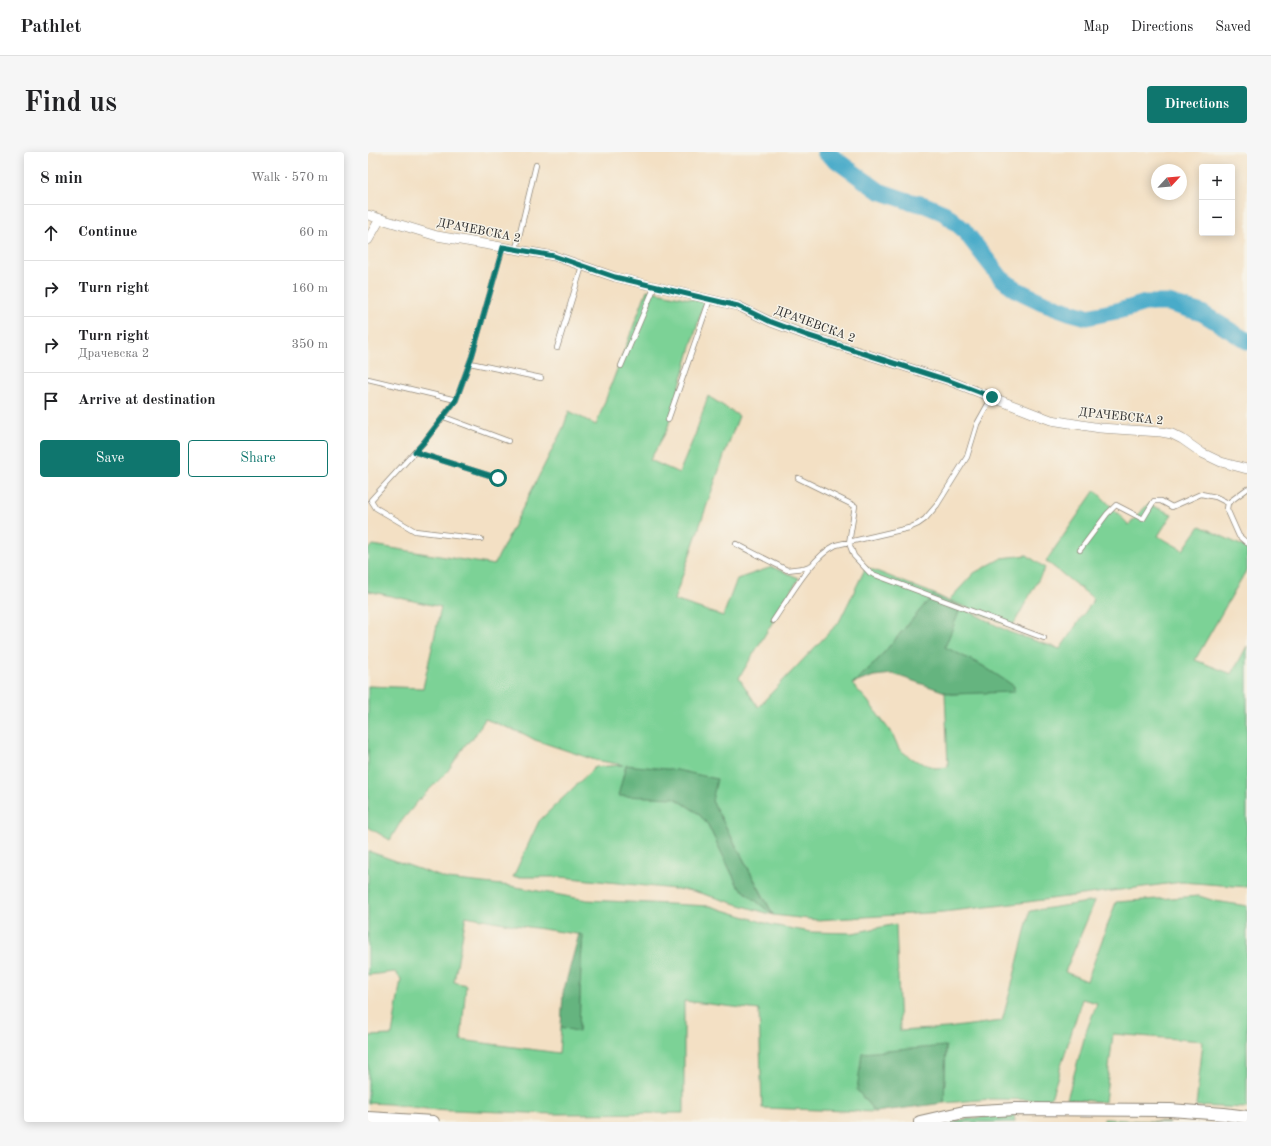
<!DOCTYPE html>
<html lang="en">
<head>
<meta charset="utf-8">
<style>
  :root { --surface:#fff; --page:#f6f6f6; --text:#202124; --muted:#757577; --line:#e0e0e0; --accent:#0f766e }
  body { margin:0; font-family:"Old Standard TT",serif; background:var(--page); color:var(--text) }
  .controls { position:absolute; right:12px; top:12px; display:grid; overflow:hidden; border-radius:4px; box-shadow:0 2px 10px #0003 }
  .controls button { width:36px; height:36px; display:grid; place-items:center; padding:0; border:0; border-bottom:1px solid var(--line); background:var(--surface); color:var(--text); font:20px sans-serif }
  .compass { position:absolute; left:783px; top:12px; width:36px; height:36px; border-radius:50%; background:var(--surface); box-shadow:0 2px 10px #0003; rotate:64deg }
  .stop { position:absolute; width:12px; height:12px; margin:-9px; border:3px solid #0f766e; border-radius:50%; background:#fff }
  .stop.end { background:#0f766e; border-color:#fff; box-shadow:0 1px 4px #0008 }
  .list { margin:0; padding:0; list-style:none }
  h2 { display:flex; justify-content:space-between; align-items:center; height:52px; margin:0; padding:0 16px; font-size:17px }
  h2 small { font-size:13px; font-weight:400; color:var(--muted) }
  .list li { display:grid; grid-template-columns:26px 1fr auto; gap:12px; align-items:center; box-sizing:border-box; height:56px; padding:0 16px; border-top:1px solid var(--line) }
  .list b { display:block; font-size:15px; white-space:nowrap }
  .list p { margin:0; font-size:13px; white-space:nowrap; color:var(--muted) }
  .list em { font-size:13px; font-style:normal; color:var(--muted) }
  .actions { display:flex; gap:8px; padding:12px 16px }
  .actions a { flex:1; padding:9px 0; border:1px solid var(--accent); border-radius:4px; text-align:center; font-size:14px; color:var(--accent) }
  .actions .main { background:var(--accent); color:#fff }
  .icon { flex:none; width:22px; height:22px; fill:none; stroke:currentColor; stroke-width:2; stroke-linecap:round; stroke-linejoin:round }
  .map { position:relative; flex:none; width:879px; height:970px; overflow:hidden; border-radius:4px }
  header { display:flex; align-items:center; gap:24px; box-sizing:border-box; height:56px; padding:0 20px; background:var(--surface); border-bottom:1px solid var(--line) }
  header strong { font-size:19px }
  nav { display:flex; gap:22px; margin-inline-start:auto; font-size:14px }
  .intro { display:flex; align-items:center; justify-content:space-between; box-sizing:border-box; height:96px; padding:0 24px }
  h1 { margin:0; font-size:28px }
  .button { padding:10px 18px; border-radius:4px; background:var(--accent); color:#fff; font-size:14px; font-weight:700 }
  main { display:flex; gap:24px; padding:0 24px }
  aside { flex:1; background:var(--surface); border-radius:4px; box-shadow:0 2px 10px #0003 }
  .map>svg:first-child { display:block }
  .green { fill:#7cd296; stroke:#547e60; fill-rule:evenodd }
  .forest { fill:#65b47f; stroke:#487055 }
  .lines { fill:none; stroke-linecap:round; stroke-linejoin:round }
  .river { stroke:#49abc9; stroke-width:17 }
  .service-casing { stroke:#8f8678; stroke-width:6 }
  .minor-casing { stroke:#8f8678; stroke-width:10 }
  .tertiary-casing { stroke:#8f8678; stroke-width:14 }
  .service { stroke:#fff; stroke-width:4.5 }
  .minor { stroke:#fff; stroke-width:9 }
  .tertiary { stroke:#fff; stroke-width:12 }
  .route { stroke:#0f766e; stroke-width:5 }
  .labels { text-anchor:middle; stroke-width:3; stroke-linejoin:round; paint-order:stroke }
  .street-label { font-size:12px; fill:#2b2b2b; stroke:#f7f3e8 }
</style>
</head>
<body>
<header>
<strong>Pathlet</strong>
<nav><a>Map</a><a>Directions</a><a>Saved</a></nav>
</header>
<div class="intro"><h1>Find us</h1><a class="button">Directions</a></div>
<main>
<aside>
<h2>8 min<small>Walk · 570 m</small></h2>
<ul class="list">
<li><svg class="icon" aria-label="ahead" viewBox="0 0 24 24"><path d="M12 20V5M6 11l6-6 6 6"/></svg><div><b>Continue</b></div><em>60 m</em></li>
<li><svg class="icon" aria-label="right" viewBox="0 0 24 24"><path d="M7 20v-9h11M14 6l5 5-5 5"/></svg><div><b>Turn right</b></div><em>160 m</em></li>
<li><svg class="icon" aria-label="right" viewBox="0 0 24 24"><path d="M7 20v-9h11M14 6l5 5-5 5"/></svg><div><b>Turn right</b><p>Драчевска 2</p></div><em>350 m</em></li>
<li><svg class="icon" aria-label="arrive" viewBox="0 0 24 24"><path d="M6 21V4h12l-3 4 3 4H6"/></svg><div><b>Arrive at destination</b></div></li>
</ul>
<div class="actions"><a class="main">Save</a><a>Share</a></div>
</aside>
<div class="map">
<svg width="879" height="970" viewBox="0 0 879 970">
  <rect width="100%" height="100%" fill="#f7f3e8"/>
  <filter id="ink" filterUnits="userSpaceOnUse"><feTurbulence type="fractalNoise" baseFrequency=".025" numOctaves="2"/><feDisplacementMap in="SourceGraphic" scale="8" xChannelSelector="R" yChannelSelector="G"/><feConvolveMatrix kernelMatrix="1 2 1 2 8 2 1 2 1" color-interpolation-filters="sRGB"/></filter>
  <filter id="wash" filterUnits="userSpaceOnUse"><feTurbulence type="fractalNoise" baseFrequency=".012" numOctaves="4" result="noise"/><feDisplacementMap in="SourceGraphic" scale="16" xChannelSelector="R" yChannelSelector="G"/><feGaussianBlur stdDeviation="0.9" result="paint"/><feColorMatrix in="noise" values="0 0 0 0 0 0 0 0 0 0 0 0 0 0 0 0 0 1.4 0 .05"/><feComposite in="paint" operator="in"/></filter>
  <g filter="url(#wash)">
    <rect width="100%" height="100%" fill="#f3e0c4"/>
    <path class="green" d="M279,138L336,150L299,278L282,308L311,321L327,283L340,244L371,264L358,298L306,448L355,464L369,427L404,415L431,426L371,526L390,555L471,470L498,415L566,442L507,511L484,532L499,548L525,583L531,597L544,607L567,616L580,615L577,540L583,542L646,539L645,534L615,514L576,495L593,455L641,480L692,497L726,447L678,409L727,338L761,373L780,352L804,362L790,384L815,398L832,374L879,396V417L827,508L864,522L879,494V735L814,730L644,752L575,760L449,768L405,763L325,739L193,725H145L171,669L227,615L255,613L227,608L167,588L156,582L117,567L106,585L98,592L79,620L51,648L32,671L22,688L0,675V534L55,536L73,455L0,439V398L5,393L126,413L195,276L201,259L228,273ZM307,646L344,649L405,762L370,734L340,673L330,661Z
      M659,403L677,416L644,475L581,448L606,421L634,406Z
      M0,699L79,727L143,734L219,748L342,754L404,773L442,780L485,781L528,772L532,879L579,876L634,869L643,836L662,759L727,749L697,820L719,829L748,750L831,744L847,749L879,754V956L828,954L835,889L745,882L737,950L699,947L718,880L729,851L714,847L683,946L675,948L623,947L576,951L578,894L489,938L507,960L394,956L391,858L316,849V961L185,962L59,957L21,952L0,951V884L24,883L33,827L27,820L0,823ZM98,764L147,773L215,783L213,810L211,879L193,875L191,901L93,888L98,833L86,830Z
      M646,962L647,970H570Z
      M736,967L801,970H736Z"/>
    <path class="forest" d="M566,442L593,455L577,495L615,514L646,534V540L583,542L525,522L506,524L484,532L507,511Z
      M258,613L309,618L349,627L344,649L405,763L370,734L340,673L330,661L307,646L250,644Z
      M211,782L215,783L213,810L211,880L193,875L195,841Z
      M578,894L576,951L507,960L489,938L494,901Z"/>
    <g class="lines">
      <path class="river" d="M457,0L511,39L540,49L557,53L576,61L595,77L633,126L649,138L674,150L701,160L719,165L758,157L777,151H800L834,161L879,189"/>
    </g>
  </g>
  <g filter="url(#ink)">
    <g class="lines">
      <g class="service-casing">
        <path id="service" d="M148,97L168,13
          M189,196L214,114
          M102,211L173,226
          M253,214L287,134
          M0,227L88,248
          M76,265L140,289
          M300,268L342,147
          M47,300L130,326
          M430,326L487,354L481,391L486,404L502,421L676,486
          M879,337L860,351L859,357L871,384L879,391
          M113,387L47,379L8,356L3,348L56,290L88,248L104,204L135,95
          M368,392L419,418L436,416L444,413
          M712,398L739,362L748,353L775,367L786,349H793L804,355L833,342L848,345L860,351
          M405,469C421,446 443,405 468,393L541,376L550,372L557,367L569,353L599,305L609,272L624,245"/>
      </g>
      <g class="minor-casing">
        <path id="minor" d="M0,63L69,84L186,104L247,125L370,154L403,170L438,183L582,229L667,262L683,268L732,276L793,280L804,282L814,287L834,301L853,310L879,317
          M0,88L12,67"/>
      </g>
      <g class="tertiary-casing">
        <path id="tertiary" d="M0,966L65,970
          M552,970L596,960L647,957L802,958L856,962L879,965"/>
      </g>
      <use href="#service" class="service"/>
      <use href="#minor" class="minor"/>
      <use href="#tertiary" class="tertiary"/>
    </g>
  </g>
  <g class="lines" filter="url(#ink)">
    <path class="route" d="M130,326L47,300L56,290L88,248L104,204L135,95L186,104L247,125L370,154L403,170L438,183L582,229L624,245"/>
  </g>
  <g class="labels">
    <g class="street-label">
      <text transform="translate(111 78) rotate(11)" y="4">ДРАЧЕВСКА 2</text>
      <text transform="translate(447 172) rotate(20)" y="4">ДРАЧЕВСКА 2</text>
      <text transform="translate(753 264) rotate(6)" y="4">ДРАЧЕВСКА 2</text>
    </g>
  </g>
</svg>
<div class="controls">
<button>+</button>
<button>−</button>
</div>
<svg class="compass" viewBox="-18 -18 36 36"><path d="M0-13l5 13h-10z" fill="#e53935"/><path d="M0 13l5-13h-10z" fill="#757577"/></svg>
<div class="stop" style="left:130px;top:326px"></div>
<div class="stop end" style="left:624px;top:245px"></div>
</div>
</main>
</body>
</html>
